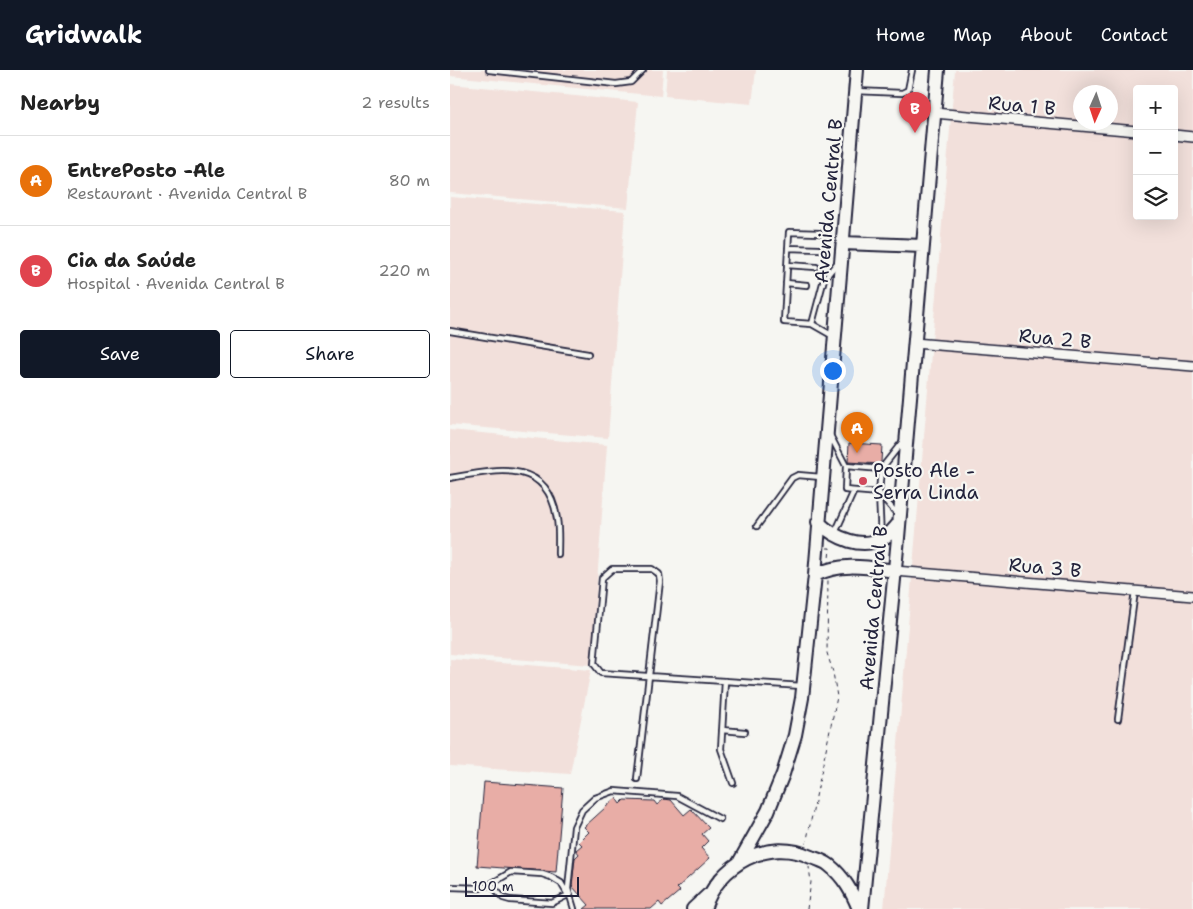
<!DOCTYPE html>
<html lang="en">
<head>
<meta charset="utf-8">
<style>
  :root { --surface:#fff; --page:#f6f6f6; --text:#222; --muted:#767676; --line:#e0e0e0; --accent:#111827 }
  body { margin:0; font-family:"Shantell Sans",sans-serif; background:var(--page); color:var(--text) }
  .controls { position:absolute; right:15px; top:15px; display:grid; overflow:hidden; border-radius:5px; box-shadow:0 5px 20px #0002 }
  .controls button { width:45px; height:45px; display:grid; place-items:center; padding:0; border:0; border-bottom:1px solid var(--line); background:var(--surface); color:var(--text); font:25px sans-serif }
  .compass { position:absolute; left:623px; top:15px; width:45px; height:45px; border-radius:50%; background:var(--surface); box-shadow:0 5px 20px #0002; rotate:183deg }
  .scale { position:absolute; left:15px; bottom:12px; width:114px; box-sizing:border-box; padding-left:5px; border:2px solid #22223b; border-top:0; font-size:14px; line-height:18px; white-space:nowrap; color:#22223b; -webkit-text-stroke:4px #f6f6f2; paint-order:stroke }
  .you { position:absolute; left:382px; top:300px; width:18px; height:18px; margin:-12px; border:4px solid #fff; border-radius:50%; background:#1a73e8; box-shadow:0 0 0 8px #1a73e833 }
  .badge { display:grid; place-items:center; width:32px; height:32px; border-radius:50%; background:var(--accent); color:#fff; font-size:16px; font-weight:700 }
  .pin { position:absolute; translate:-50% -41px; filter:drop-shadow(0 1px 2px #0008) }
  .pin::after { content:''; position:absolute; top:26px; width:18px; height:15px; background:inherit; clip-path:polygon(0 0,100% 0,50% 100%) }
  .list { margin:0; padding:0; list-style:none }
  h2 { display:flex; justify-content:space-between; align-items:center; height:65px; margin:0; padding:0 20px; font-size:21px }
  h2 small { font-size:16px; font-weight:400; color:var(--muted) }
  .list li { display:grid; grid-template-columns:32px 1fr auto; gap:15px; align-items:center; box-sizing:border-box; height:90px; padding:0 20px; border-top:1px solid var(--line) }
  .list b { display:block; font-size:19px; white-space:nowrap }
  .list p { margin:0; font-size:16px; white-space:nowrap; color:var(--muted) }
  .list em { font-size:16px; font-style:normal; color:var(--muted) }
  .actions { display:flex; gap:10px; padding:15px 20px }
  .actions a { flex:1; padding:11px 0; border:1px solid var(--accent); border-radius:5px; text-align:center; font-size:18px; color:var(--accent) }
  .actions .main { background:var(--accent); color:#fff }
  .icon { flex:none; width:28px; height:28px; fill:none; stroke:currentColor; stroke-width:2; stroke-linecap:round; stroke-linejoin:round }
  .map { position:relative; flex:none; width:743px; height:839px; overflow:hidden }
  header { display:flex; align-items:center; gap:30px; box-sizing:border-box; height:70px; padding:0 25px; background:var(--accent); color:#fff }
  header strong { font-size:24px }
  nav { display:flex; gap:28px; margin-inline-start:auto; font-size:18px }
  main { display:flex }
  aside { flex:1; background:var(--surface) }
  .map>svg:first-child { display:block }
  .built { fill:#f2e0db; fill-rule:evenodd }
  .building { fill:#e8ada6; stroke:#22223b }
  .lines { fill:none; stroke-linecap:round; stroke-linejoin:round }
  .service-casing { stroke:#22223b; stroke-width:8 }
  .minor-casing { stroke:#22223b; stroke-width:12 }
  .secondary-casing { stroke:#22223b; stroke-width:16 }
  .path { stroke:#22223b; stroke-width:1; stroke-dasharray:4 4; stroke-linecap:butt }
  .service { stroke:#f6f6f2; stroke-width:4.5 }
  .minor { stroke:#f6f6f2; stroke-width:9 }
  .secondary { stroke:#f6f6f2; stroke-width:12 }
  .poi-dot { fill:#d1495b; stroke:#f6f6f2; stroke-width:2 }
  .labels { text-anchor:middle; stroke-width:4.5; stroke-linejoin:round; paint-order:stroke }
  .street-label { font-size:19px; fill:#22223b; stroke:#f6f6f2 }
  .poi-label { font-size:19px; fill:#22223b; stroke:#f6f6f2; text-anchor:start }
</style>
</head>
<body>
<header>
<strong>Gridwalk</strong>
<nav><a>Home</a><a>Map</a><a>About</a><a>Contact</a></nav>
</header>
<main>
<aside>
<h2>Nearby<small>2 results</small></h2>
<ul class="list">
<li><span class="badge" style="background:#e8710a">A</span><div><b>EntrePosto -Ale</b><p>Restaurant · Avenida Central B</p></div><em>80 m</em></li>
<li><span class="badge" style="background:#e0444e">B</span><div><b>Cia da Saúde</b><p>Hospital · Avenida Central B</p></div><em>220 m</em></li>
</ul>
<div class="actions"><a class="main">Save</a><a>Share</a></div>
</aside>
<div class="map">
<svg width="743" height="839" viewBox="0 0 743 839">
  <rect width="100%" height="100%" fill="#f6f6f2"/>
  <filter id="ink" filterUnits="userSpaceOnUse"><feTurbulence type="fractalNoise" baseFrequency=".02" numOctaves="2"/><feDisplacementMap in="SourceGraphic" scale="10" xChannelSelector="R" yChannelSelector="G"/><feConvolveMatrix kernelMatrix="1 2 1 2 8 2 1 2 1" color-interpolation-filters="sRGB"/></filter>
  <g filter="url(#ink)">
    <path class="built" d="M0,0H213L211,26L0,6Z
      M217,0H306L302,34L215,26Z
      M505,0H743V839H434ZM687,19H724V146H687ZM630,22H660V52H630Z
      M0,14L188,32L178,138L0,123Z
      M0,127L175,141L158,368L0,355Z
      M0,360L157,375L141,595L0,584Z
      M0,589L141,600L120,704L0,696Z"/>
    <path class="building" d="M399,373L432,375L431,392L430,394L398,392Z
      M34,712L113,718L106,802L27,796Z
      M166,728L170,734L174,730L204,731L207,735L214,729L221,730L234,745L241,739L259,758L252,764L258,771L251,778L260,788L227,818L230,821L212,836L209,832L201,839H134L139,835L122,816L125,788L129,784L126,780L132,775L129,772L139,762L134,757Z"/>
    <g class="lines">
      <g class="service-casing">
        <path id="service" d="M39,0L166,14L181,12L193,0
          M406,21L452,23L458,20L462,0
          M338,178L369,179
          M337,195L366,197
          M336,213L357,215
          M362,254L334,252L339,162L370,163
          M0,261L138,284
          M383,266L362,254L374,209L388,192
          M380,365L396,396L431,399L453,371
          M396,396L395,420L429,423L447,444
          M431,399L429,423L431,468
          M0,408C46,400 98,387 107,449C109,461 108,473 108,484
          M307,456L342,408L348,405L371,407
          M385,463L404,421
          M275,611L271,679L283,713
          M668,649L685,521
          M272,660L295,662
          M187,709L210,511L209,504L202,499H162L152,508L144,594L151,603C218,607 285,612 352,616
          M0,817L30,818L41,814L61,802L92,804L101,807L111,813L118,825L102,833L60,830L53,828L41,814
          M124,839L118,819L124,757L132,740L145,728L164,721L227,726L270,749"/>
      </g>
      <g class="minor-casing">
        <path id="minor" d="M484,43L687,61
          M724,65L743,67
          M464,273L743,296
          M445,501L743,526"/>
      </g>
      <g class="secondary-casing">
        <path id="secondary" d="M393,173L473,176
          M368,452C385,468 412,481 435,467C440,464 445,458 449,453
          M365,505C391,492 416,497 445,501
          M290,791L318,741L333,704L345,665L352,628L365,505L407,0
          M243,839L258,825
          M254,839C268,794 318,767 361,787C367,789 374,791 379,795C394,807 402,822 409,839
          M412,839L448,468L488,0"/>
      </g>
      <path class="path" d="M377,478H380L379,489
        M356,774L387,627L383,602L377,583L378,510
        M357,839L361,812L359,797"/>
      <use href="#service" class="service"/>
      <use href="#minor" class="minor"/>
      <use href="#secondary" class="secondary"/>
    </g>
  </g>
  <circle class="poi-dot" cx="413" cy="411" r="5"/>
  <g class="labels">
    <g class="street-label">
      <text transform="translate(572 35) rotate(5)" y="7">Rua 1 B</text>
      <text transform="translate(378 131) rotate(-85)" y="7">Avenida Central B</text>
      <text transform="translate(605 268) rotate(5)" y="7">Rua 2 B</text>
      <text transform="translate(595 497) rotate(5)" y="7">Rua 3 B</text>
      <text transform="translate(423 538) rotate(-85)" y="7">Avenida Central B</text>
    </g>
    <g class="poi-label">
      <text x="423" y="407">Posto Ale -<tspan x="423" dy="22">Serra Linda</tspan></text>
    </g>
  </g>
</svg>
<div class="controls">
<button>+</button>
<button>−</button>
<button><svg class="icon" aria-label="layers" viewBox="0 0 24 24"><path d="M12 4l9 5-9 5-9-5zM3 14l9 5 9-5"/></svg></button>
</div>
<svg class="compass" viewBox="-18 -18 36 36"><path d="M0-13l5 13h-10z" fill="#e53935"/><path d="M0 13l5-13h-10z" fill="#767676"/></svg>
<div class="scale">100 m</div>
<div class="you"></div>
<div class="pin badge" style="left:407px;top:383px;background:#e8710a">A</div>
<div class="pin badge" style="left:465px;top:63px;background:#e0444e">B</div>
</div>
</main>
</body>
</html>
